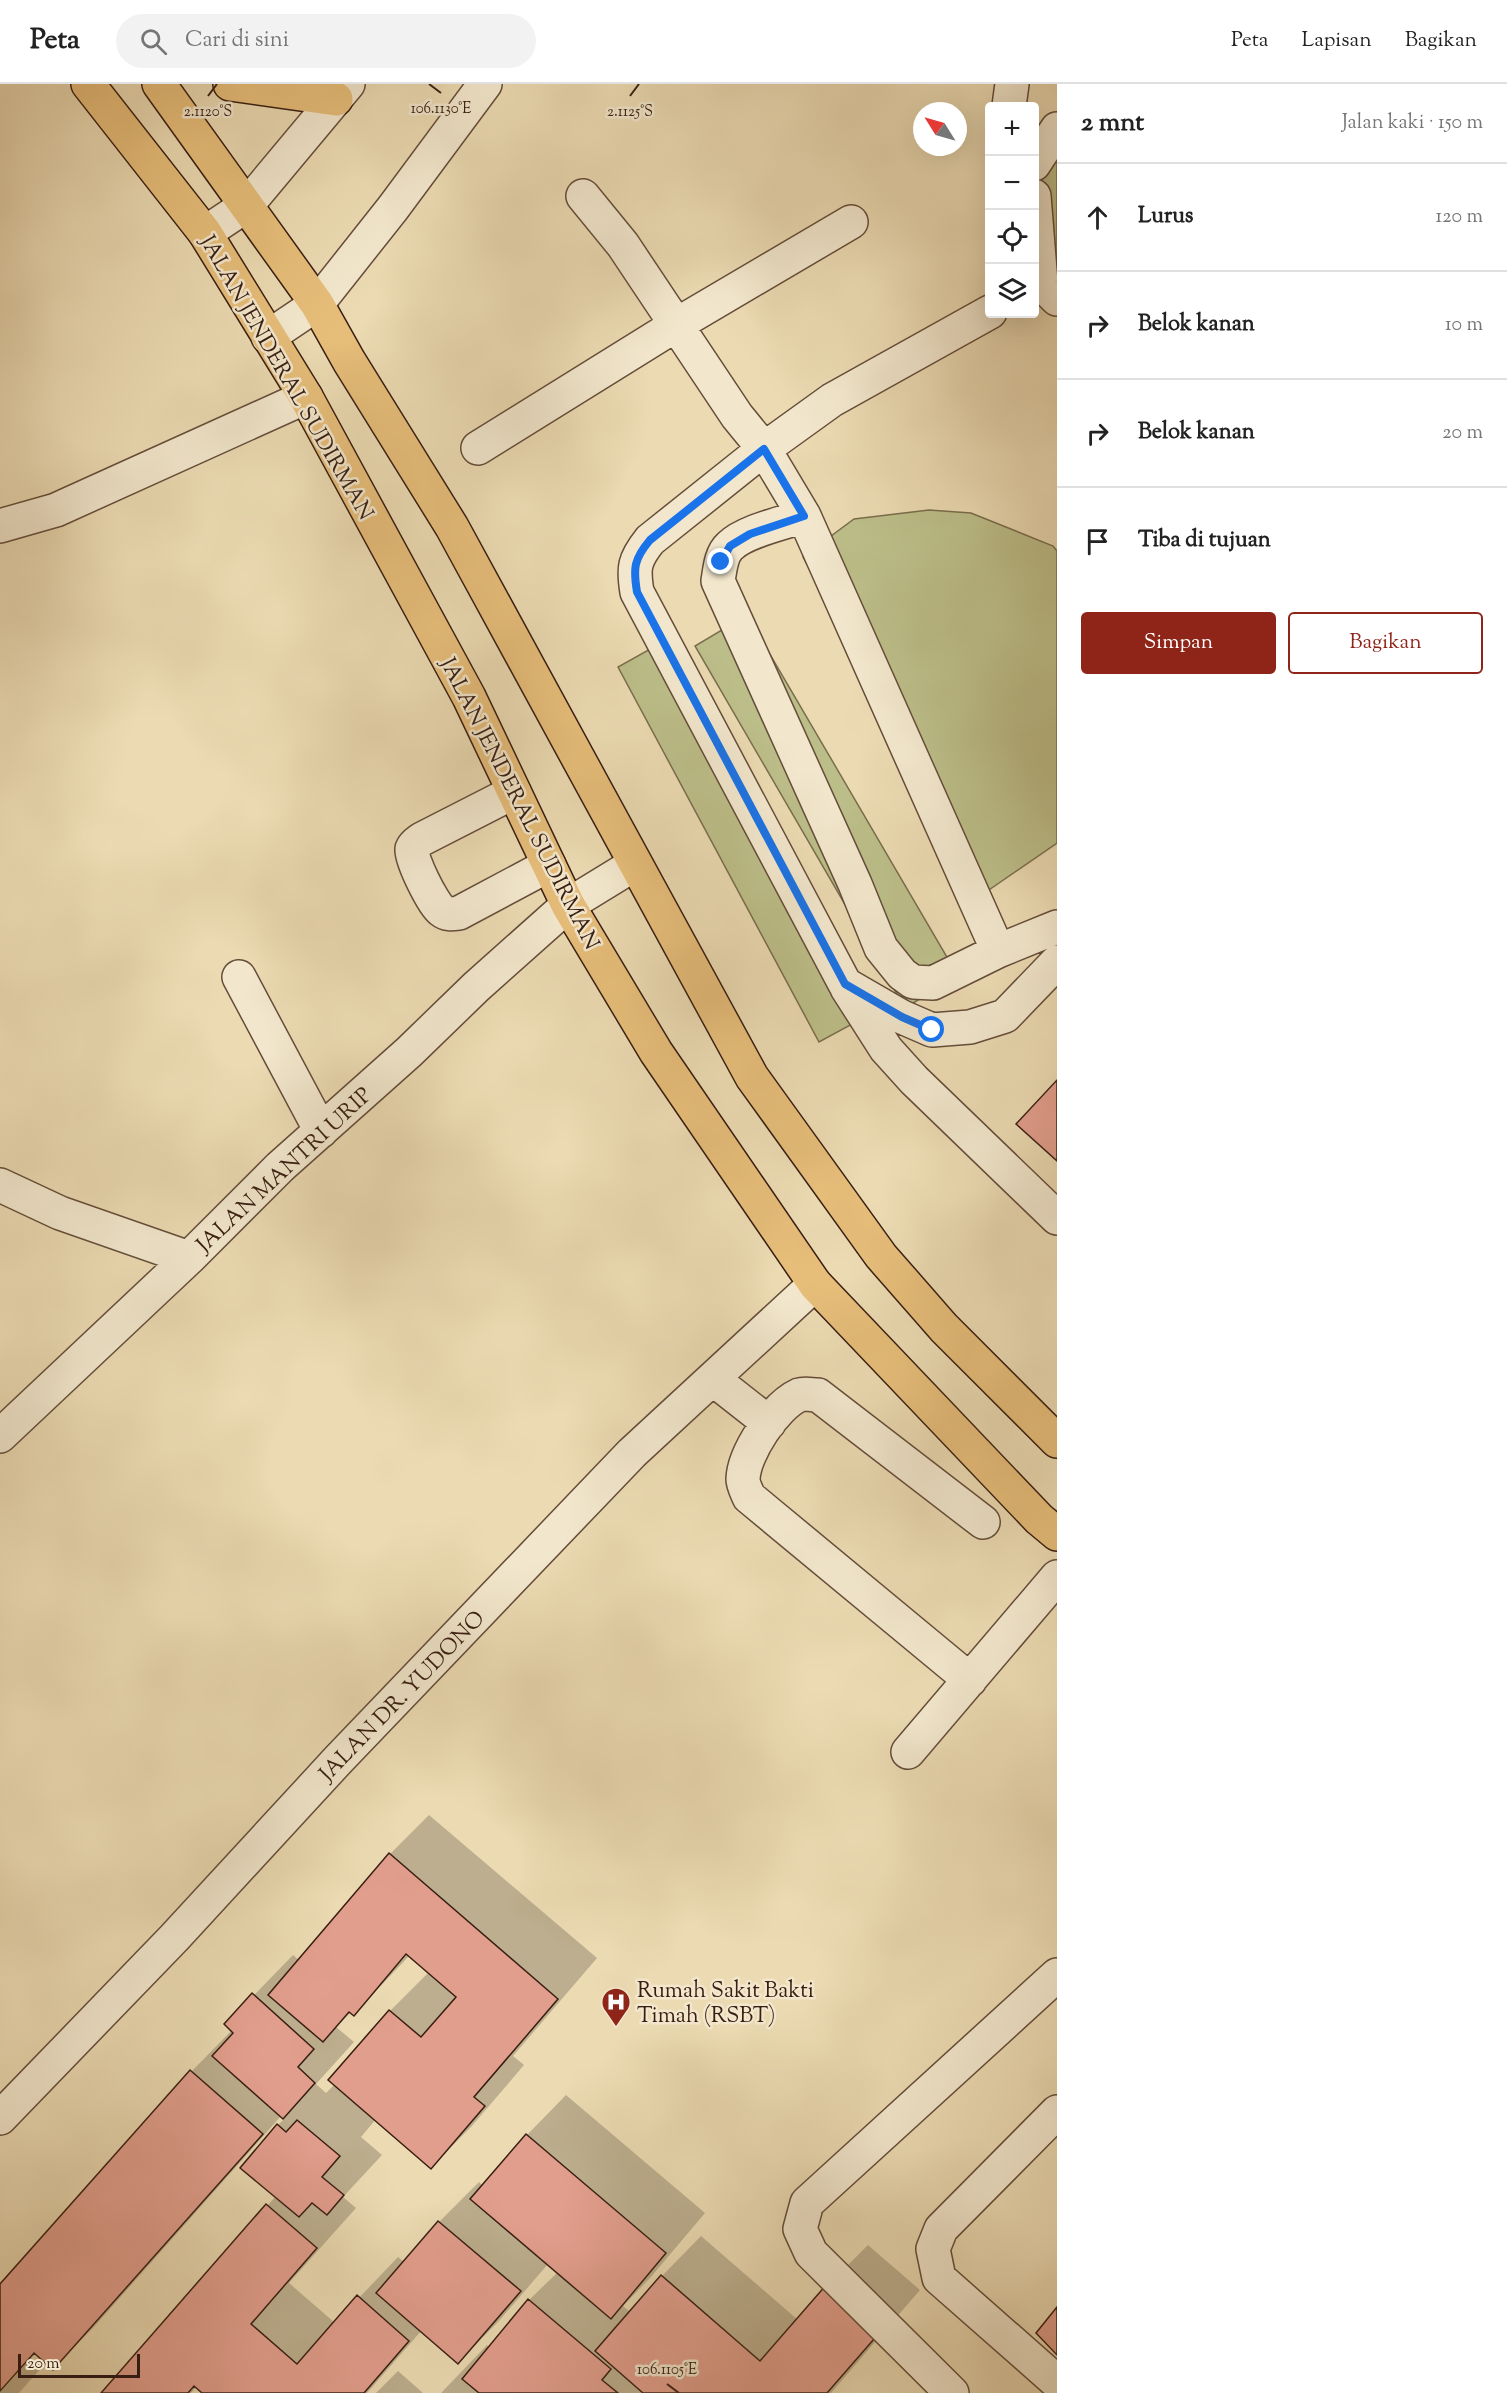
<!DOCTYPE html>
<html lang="id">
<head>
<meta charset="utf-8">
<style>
  :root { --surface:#fff; --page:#f2f2f2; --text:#222; --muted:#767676; --line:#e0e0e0; --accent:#8f2418 }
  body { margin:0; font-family:"Sorts Mill Goudy",serif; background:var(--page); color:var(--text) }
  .controls { position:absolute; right:18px; top:18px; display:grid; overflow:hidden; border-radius:6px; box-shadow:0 6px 24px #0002 }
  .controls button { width:54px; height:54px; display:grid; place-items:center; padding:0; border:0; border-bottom:2px solid var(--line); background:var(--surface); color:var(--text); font:30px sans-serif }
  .compass { position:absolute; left:913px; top:18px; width:54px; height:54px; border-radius:50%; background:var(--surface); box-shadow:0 6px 24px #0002; rotate:307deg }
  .scale { position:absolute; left:18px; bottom:15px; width:122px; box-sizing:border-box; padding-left:6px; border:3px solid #381e12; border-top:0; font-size:16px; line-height:21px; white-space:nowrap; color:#381e12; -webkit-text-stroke:4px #f2e7cd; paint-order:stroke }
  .stop { position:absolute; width:18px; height:18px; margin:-14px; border:4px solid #1a73e8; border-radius:50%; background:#fff }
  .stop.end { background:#1a73e8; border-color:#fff; box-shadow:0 2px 6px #0008 }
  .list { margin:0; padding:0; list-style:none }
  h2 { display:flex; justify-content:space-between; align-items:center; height:78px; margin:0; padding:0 24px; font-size:26px }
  h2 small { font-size:20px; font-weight:400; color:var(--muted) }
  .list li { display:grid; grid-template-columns:39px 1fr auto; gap:18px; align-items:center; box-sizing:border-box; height:108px; padding:0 24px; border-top:2px solid var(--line) }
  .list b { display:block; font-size:22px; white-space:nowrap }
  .list em { font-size:20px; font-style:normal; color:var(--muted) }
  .actions { display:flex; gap:12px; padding:18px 24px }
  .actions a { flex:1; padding:14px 0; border:2px solid var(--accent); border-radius:6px; text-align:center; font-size:21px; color:var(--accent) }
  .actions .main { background:var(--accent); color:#fff }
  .icon { flex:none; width:33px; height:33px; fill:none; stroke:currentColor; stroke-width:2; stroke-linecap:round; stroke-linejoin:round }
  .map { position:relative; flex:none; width:1057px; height:2309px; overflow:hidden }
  header { display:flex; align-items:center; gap:36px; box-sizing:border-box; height:84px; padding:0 30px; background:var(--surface); border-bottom:2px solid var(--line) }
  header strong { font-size:28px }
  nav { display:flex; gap:33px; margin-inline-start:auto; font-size:21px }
  .search { width:420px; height:54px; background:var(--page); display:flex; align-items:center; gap:15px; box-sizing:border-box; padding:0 21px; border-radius:33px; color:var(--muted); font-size:22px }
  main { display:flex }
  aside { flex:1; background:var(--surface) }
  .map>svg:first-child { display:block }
  .green { fill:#bcbe89; stroke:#7a6e4e; stroke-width:1.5 }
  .shadow { fill:#0003; fill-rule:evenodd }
  .building { fill:#e29e8d; stroke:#381e12; stroke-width:1.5 }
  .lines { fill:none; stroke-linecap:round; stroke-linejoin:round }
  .minor-casing { stroke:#654d3a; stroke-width:36 }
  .highway-casing { stroke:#381e12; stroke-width:36 }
  .minor { stroke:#f2e7cd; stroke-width:33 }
  .highway { stroke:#e6bd79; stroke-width:33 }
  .route { stroke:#1a73e8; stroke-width:8 }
  .ticks { fill:none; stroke:#381e12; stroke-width:2 }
  .labels { text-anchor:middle; stroke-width:5; stroke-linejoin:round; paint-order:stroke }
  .street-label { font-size:22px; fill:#381e12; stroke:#f2e7cd }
  .poi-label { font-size:22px; fill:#381e12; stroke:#f2e7cd; text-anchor:start }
  .ticks-label { font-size:15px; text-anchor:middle; fill:#381e12; stroke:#f2e7cd; stroke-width:5; stroke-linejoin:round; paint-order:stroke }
</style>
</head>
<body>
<header>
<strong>Peta</strong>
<div class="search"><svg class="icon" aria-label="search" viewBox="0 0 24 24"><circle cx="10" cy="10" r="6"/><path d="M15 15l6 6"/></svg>Cari di sini</div>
<nav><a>Peta</a><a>Lapisan</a><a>Bagikan</a></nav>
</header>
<main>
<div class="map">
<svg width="1057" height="2309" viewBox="0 0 1057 2309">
  <rect width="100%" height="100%" fill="#ebdab2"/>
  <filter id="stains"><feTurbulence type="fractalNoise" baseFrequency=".00333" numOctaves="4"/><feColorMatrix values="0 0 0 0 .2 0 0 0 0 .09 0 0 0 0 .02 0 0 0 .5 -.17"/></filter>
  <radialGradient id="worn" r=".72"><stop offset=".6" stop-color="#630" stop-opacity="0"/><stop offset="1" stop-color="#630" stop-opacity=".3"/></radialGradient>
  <path class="green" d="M1057,70V228L1035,147L1034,88Z
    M929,426L971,429L1053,462L1057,467V759L986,808L803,473L854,435Z
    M747,531L958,892L905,924L695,562Z
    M677,550L878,926L819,958L618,583Z"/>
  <path class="shadow" d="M429,1731L597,1874L513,1972L524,1981L471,2043L431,2083L376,2035L361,2053L382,2071L343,2113L356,2124L289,2199L335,2239L398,2173L404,2178L439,2138L479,2098L483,2102L527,2051L566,2011L705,2129L650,2194L623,2222L630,2228L662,2192L701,2152L798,2236L828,2201L868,2161L920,2206L831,2309H441L487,2261L490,2264L529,2216L558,2188L548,2180L498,2238L458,2278L422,2246L367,2309H204L197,2302L191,2309H101L276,2112L278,2041L284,2035L281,2032L93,2244L53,2284L37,2269L31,2274L42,2283L19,2309H0V2202L192,1987L232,1946L226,1940L293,1871L299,1876L390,1770ZM410,1871L429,1888L390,1927L330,1996L335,2000L326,2009L316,2000L354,1958L336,1943L351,1928L354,1930Z
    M398,2287L423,2309H376Z"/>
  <path class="building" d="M1057,996V1077L1016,1040Z
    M389,1769L558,1915L474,2013L485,2022L431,2085L328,1996L389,1926L421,1953L456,1913L406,1870L354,1932L349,1928L323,1958L268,1911Z
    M252,1909L314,1965L298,1983L315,1999L283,2035L212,1972L233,1949L224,1940Z
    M190,1986L263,2050L53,2286L34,2269L0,2307V2200Z
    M297,2036L340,2072L322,2093L344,2111L327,2131L312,2119L299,2133L240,2084L277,2040L286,2048Z
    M526,2050L666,2169L611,2235L470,2115Z
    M266,2120L317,2164L251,2240L297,2280L357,2211L409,2257L364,2309H202L194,2302L188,2309H101Z
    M438,2137L521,2207L458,2280L376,2209Z
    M661,2191L760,2277L827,2200L881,2247L827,2309H643L595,2267Z
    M528,2215L611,2285L602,2296L618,2309H479L462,2295Z
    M1057,2223V2271L1036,2249Z"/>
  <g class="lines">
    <g class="minor-casing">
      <path id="minor" d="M1009,22L1012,0
        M1034,80L1057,45
        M583,112L623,161L737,332L764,365L832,316L990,228
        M1034,112L1041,199L1057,215
        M205,149L247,121L348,0
        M268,253L317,220L393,124L485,0
        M478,364L676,241L851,138
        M804,432C784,439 745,447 730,462C721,470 720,485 718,497L855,800L881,864L902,890L913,898L933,899L998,867L1057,843
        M0,442L56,426L306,313
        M514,708L422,755C418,758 414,760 412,765C410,774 433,820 441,826C447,831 452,830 459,829L549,781
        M998,867L804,432L764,365L650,456C634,476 633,484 637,508L845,900L902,933L932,946L970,943L1005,932L1057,878
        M239,893L321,1047
        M847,904L886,965L914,996L1057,1134
        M0,1101L60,1129L189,1174
        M713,1295L769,1339
        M0,1352L189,1174L280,1083L409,968L476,903L568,821L635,780
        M970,1596L749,1413C747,1408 743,1401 743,1395C744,1369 775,1322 799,1311C805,1309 812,1311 818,1311L983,1438
        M908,1668L1057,1493
        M1057,2028L941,2145L933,2165L939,2194L1057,2298
        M0,2034L174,1854L338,1676L632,1369L815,1200
        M952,2309L811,2169L800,2145L807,2119L1057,1891"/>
    </g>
    <g class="highway-casing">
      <path id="highway" d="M88,0L205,149L306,313L469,613L568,821L656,968L815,1200L1039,1435L1057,1450
        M159,0L317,220L349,277L452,443L752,993L881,1172L944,1244L1057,1357
        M230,0L336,15"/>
    </g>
    <use href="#minor" class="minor"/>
    <use href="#highway" class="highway"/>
  </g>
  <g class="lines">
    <path class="route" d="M721,478L730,462L750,450L804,432L764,365L650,456C634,475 633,484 637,508L845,900L902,933L932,946"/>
  </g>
  <path class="ticks" d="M429,0L441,9M208,12L217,0M630,12L639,0M667,2300L679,2309"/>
  <defs>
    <g id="hospital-pin" transform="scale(1.5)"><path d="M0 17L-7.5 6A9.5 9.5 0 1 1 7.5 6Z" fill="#8f2418" stroke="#f2e7cd"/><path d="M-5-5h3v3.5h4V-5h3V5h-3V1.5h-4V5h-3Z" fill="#fff"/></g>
  </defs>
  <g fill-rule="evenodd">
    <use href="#hospital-pin" x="616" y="1918"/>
  </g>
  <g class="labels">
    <g class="street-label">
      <text transform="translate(288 293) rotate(60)" y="8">JALAN JENDERAL SUDIRMAN</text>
      <text transform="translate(521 719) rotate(63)" y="8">JALAN JENDERAL SUDIRMAN</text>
      <text transform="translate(283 1085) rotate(-43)" y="8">JALAN MANTRI URIP</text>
      <text transform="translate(401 1611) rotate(-46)" y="8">JALAN DR. YUDONO</text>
    </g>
    <g class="poi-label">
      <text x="637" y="1913">Rumah Sakit Bakti<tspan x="637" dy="25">Timah (RSBT)</tspan></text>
    </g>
  </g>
  <g class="ticks-label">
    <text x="441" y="29">106.1130°E</text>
    <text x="208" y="32">2.1120°S</text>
    <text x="630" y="32">2.1125°S</text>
    <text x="667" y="2290">106.1105°E</text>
  </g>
  <rect width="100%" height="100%" filter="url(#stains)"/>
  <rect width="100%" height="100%" fill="url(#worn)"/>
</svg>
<div class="controls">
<button>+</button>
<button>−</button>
<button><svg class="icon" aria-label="locate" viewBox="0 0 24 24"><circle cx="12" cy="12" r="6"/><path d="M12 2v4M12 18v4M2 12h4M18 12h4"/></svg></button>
<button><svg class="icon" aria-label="layers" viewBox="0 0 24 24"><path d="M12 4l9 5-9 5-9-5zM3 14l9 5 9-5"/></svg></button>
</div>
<svg class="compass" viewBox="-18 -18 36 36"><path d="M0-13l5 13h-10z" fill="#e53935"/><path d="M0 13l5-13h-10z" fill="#767676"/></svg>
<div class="scale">20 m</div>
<div class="stop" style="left:932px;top:946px"></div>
<div class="stop end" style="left:721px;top:478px"></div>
</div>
<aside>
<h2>2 mnt<small>Jalan kaki · 150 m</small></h2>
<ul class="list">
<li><svg class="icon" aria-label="ahead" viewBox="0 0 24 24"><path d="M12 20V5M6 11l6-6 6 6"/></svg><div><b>Lurus</b></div><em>120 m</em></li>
<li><svg class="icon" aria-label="right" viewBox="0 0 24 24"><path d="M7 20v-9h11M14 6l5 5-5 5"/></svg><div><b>Belok kanan</b></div><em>10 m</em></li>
<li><svg class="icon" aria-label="right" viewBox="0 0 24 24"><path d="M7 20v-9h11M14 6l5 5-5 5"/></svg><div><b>Belok kanan</b></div><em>20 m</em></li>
<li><svg class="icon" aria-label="arrive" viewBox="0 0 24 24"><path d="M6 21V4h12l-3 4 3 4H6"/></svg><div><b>Tiba di tujuan</b></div></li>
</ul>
<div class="actions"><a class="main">Simpan</a><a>Bagikan</a></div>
</aside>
</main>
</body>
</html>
